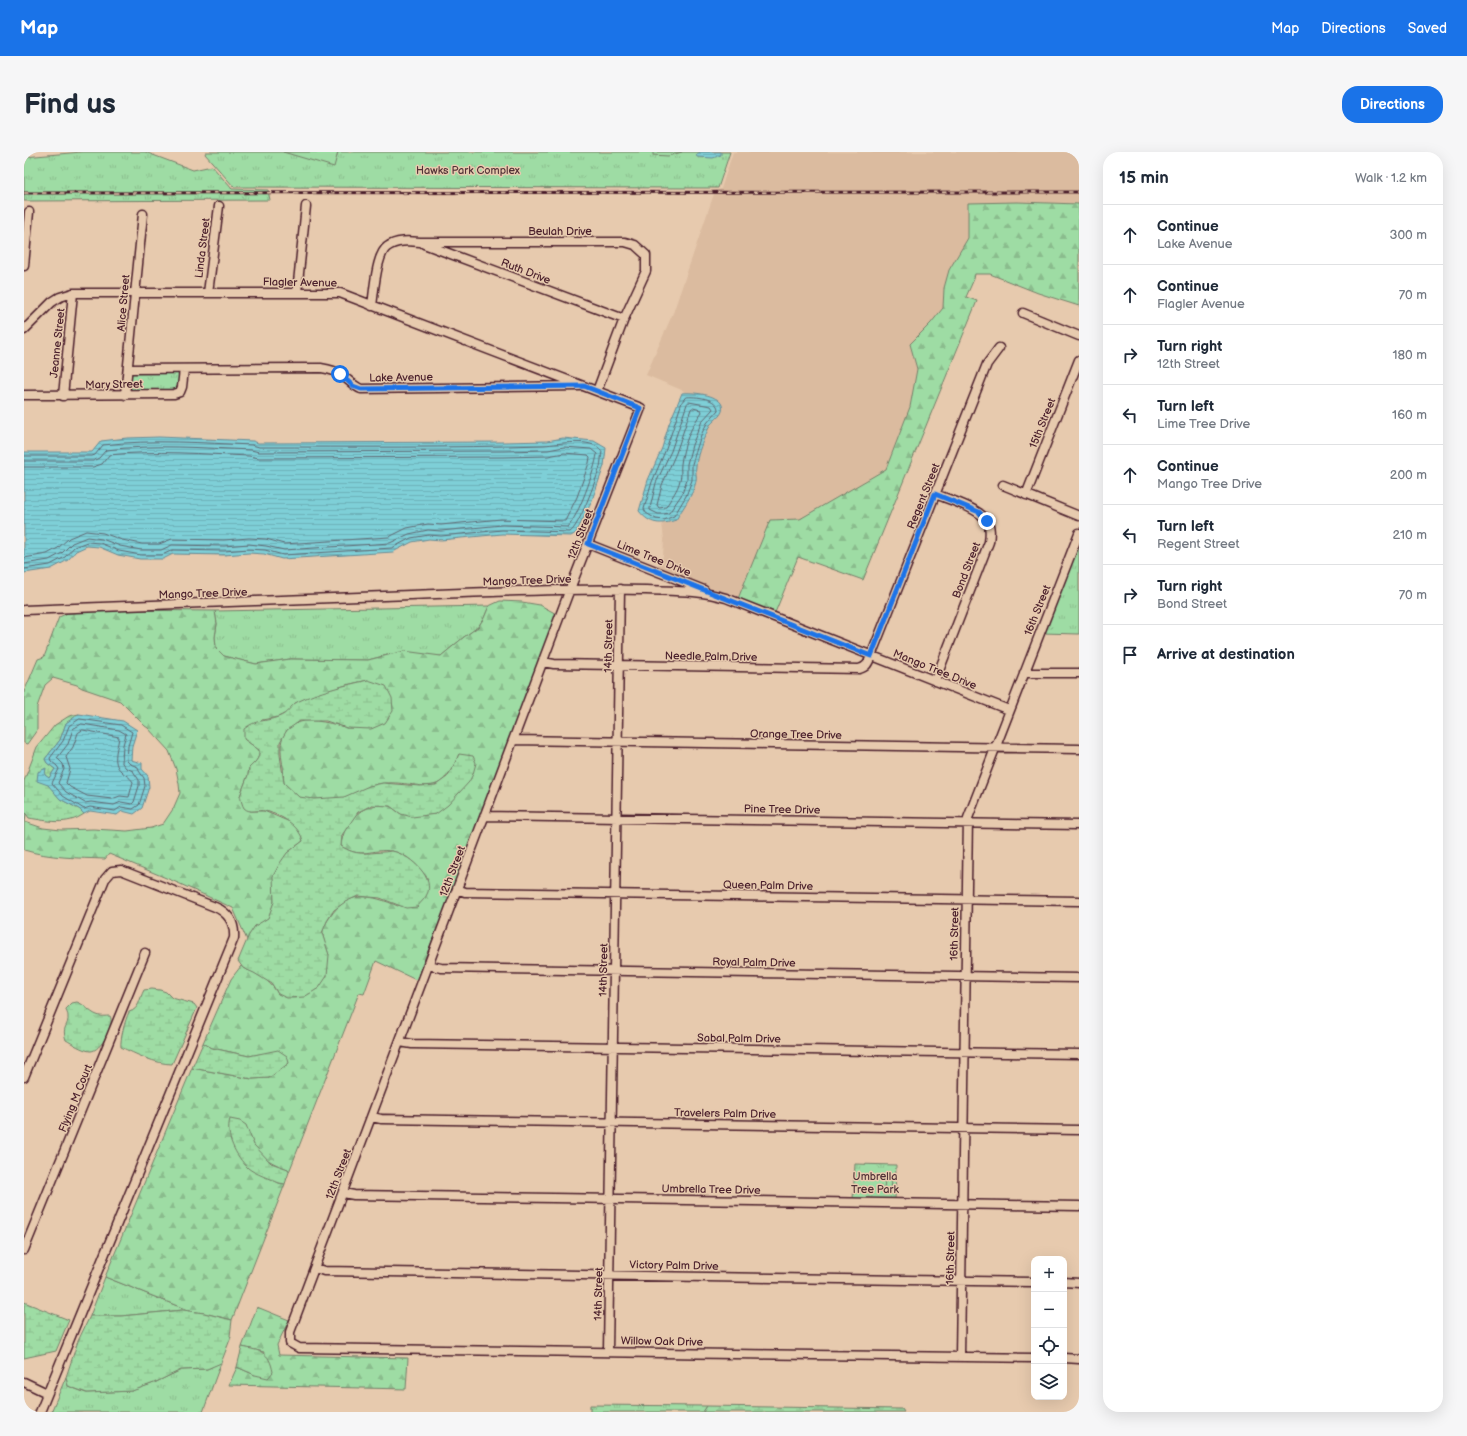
<!DOCTYPE html>
<html lang="en">
<head>
<meta charset="utf-8">
<style>
  :root { --surface:#fff; --page:#f6f6f7; --text:#1f2937; --muted:#747a83; --line:#e0e1e3; --accent:#1a73e8 }
  body { margin:0; font-family:"Balsamiq Sans",sans-serif; background:var(--page); color:var(--text) }
  .controls { position:absolute; right:12px; bottom:12px; display:grid; overflow:hidden; border-radius:8px; box-shadow:0 4px 16px #0002 }
  .controls button { width:36px; height:36px; display:grid; place-items:center; padding:0; border:0; border-bottom:1px solid var(--line); background:var(--surface); color:var(--text); font:20px sans-serif }
  .stop { position:absolute; width:12px; height:12px; margin:-9px; border:3px solid #1a73e8; border-radius:50%; background:#fff }
  .stop.end { background:#1a73e8; border-color:#fff; box-shadow:0 1px 4px #0008 }
  .list { margin:0; padding:0; list-style:none }
  h2 { display:flex; justify-content:space-between; align-items:center; height:52px; margin:0; padding:0 16px; font-size:17px }
  h2 small { font-size:13px; font-weight:400; color:var(--muted) }
  .list li { display:grid; grid-template-columns:26px 1fr auto; gap:12px; align-items:center; box-sizing:border-box; height:60px; padding:0 16px; border-top:1px solid var(--line) }
  .list b { display:block; font-size:15px; white-space:nowrap }
  .list p { margin:0; font-size:13px; white-space:nowrap; color:var(--muted) }
  .list em { font-size:13px; font-style:normal; color:var(--muted) }
  .icon { flex:none; width:22px; height:22px; fill:none; stroke:currentColor; stroke-width:2; stroke-linecap:round; stroke-linejoin:round }
  .map { position:relative; flex:none; width:1055px; height:1260px; overflow:hidden; border-radius:16px }
  header { display:flex; align-items:center; gap:24px; box-sizing:border-box; height:56px; padding:0 20px; background:var(--accent); color:#fff }
  header strong { font-size:19px }
  nav { display:flex; gap:22px; margin-inline-start:auto; font-size:14px }
  .intro { display:flex; align-items:center; justify-content:space-between; box-sizing:border-box; height:96px; padding:0 24px }
  h1 { margin:0; font-size:28px }
  .button { padding:10px 18px; border-radius:16px; background:var(--accent); color:#fff; font-size:14px; font-weight:700 }
  main { display:flex; gap:24px; padding:0 24px }
  aside { flex:1; background:var(--surface); border-radius:16px; box-shadow:0 4px 16px #0002 }
  .map>svg:first-child { display:block }
  .built { fill:#dbbb9f }
  .grass { fill:url(#grass-tufts); stroke:#747e68 }
  .forest { fill:url(#forest-firs); stroke:#747e68 }
  .wetland { fill:url(#wetland-marsh); stroke:#747e68 }
  .pitch { fill:#9edca4; stroke:#747e68 }
  .water { fill:url(#water-rules); stroke:#698992 }
  .lines { fill:none; stroke-linecap:round; stroke-linejoin:round }
  .shore { stroke:#5f6570; stroke-width:1 }
  .minor-casing { stroke:#4a1f2b; stroke-width:11 }
  .minor { stroke:#e7caae; stroke-width:8 }
  .rail-casing { stroke:#4a1f2b; stroke-width:3 }
  .rail { stroke:#e7caae; stroke-width:1.5; stroke-dasharray:4.5; stroke-linecap:butt }
  .route { stroke:#1a73e8; stroke-width:5 }
  .labels { text-anchor:middle; stroke-width:3; stroke-linejoin:round; paint-order:stroke }
  .park-label { font-size:11px; fill:#523237; stroke:#e7caae }
  .street-label { font-size:11px; fill:#4a1f2b; stroke:#e7caae }
</style>
</head>
<body>
<header>
<strong>Map</strong>
<nav><a>Map</a><a>Directions</a><a>Saved</a></nav>
</header>
<div class="intro"><h1>Find us</h1><a class="button">Directions</a></div>
<main>
<div class="map">
<svg width="1055" height="1260" viewBox="0 0 1055 1260">
  <defs>
    <pattern id="grass-tufts" width="24" height="20" patternUnits="userSpaceOnUse"><rect width="24" height="20" fill="#9edca4"/><path d="M3 7l-1-3M5 7V3M7 7l1-3M15 17l-1-3M17 17v-4M19 17l1-3" fill="none" stroke="#8abc8d"/></pattern>
    <pattern id="forest-firs" width="22" height="20" patternUnits="userSpaceOnUse"><rect width="22" height="20" fill="#9edca4"/><path d="M5 1l3.5 6h-7zM16 11l3.5 6h-7z" fill="#8abc8d"/></pattern>
    <pattern id="wetland-marsh" width="20" height="14" patternUnits="userSpaceOnUse"><rect width="20" height="14" fill="#9edca4"/><path d="M1 5h8M5 5V1M11 12h8M15 12V8" fill="none" stroke="#8abc8d"/></pattern>
    <pattern id="water-rules" width="6" height="5" patternUnits="userSpaceOnUse"><rect width="6" height="5" fill="#7ecfd7"/><path d="M0 2.5h6" fill="none" stroke="#6eb1b9"/></pattern>
  </defs>
  <rect width="100%" height="100%" fill="#e7caae"/>
  <filter id="ink" filterUnits="userSpaceOnUse"><feTurbulence type="fractalNoise" baseFrequency=".025" numOctaves="2"/><feDisplacementMap in="SourceGraphic" scale="8" xChannelSelector="R" yChannelSelector="G"/><feConvolveMatrix kernelMatrix="1 2 1 2 8 2 1 2 1" color-interpolation-filters="sRGB"/></filter>
  <g filter="url(#ink)">
    <path class="built" d="M709,0H1055V52L993,50L944,86L935,102L920,136L919,156L907,171L886,192L893,217L886,255L862,317L776,367L746,368L711,454L629,422L639,404L640,388L638,371L652,368L658,357L666,347L672,329V313L676,296L686,273L694,265L692,246L674,242L659,241L660,239L622,223L649,161L691,39L697,37Z"/>
    <path class="grass" d="M58,0H121L169,18L188,14L208,37L244,38L246,48L0,49V5Z
      M182,0H706L694,36L210,35L181,2Z
      M109,219L150,220L155,222L157,229L153,238L109,240L105,237L106,223Z
      M1055,388V482L1018,481Z
      M465,454L460,466L454,475L440,485L417,504L363,503L344,508L266,507L232,512L200,504L192,496L191,485L193,472L191,459Z
      M831,1012L872,1013L871,1048L829,1047Z
      M81,1125L166,1159L159,1158L97,1164H66Z
      M196,1210L197,1211L179,1260H27L42,1225L44,1234L62,1241L107,1239L130,1231L157,1218L183,1217Z
      M566,1253L683,1254L679,1260H566Z"/>
    <path class="forest" d="M993,50L1055,52V154L1014,141L966,122H951L950,127L942,145L953,149L839,428L774,405L748,468L711,454L746,368L776,367L862,317L886,255L893,217L886,192L907,171L919,156L920,136L925,118L944,86V51Z
      M476,449L498,450L516,453L538,465L476,624L392,828L352,809L340,842L335,841L265,1020L264,1017C249,1012 239,1007 230,993C225,985 224,976 216,969L225,1016L255,1031L261,1032L208,1168L180,1161L166,1159L81,1125L168,916L228,927L245,926L265,911L236,902L225,904L188,896L179,891L207,827L217,814C220,818 224,818 229,820C240,825 248,832 254,842L305,803C303,797 299,788 299,782C298,777 303,769 306,765C324,737 348,743 374,754L404,727C395,715 384,702 368,699C348,696 338,708 317,694C319,670 340,648 365,654C370,655 373,661 378,662C387,664 403,662 412,662L435,602C415,650 400,629 361,631C348,631 333,642 321,645C311,648 285,649 275,645C272,643 262,634 260,631C259,626 260,620 259,615C256,596 253,578 276,570C287,566 312,572 323,576L344,528L322,533L271,551L264,560L254,565L238,568L220,587L235,598C236,607 231,610 225,616L224,623L216,644L226,659H240L266,670L277,681L279,689L263,701L250,738V750L244,767L231,774L223,788L209,756L154,731L85,702L81,707C54,706 26,706 0,698V659L2,662L1,670L19,676L37,678L69,677L103,679L127,676L139,672L149,657L156,641L155,632L152,617L145,599L124,576L121,574L96,549L58,536L53,533L29,526L21,533L13,555V578L3,592L0,591V540L14,507L20,505L35,465L44,461L96,458L191,459L193,472L191,485L192,496L200,504L232,512L266,507L344,508L380,499L417,504L440,485L454,475L460,466L465,454Z
      M233,1155L265,1168L253,1193L255,1203L384,1206L382,1237L205,1233L213,1215L231,1223L240,1200L218,1195Z"/>
    <path class="wetland" d="M344,528L362,534L368,546L369,559L361,571L347,577L323,576L302,569H276L263,578L256,590V603L260,631L275,645L290,647L320,645L345,634L359,631L396,634L412,633L423,625L430,613L435,602L449,604L452,611L449,622L445,630L424,653L412,662L388,665L377,662L366,654L348,653L334,660L318,683L317,694C332,704 342,701 359,700C362,700 366,699 368,699C384,702 409,723 404,740C402,746 397,750 393,755L382,756L356,746L334,744L321,750L310,758L303,769L298,781L305,803L303,824L295,836L280,845L263,846L254,842L248,832L230,821L219,816L214,809L225,783L231,774L244,766L250,750L249,724L256,711L263,701L279,689C275,673 257,663 241,659C234,657 226,662 220,656C218,653 217,647 216,644L224,623L225,616C231,610 236,607 235,598L220,587V577C232,567 241,570 254,565C264,562 266,554 273,550C293,540 322,533 344,528Z
      M55,562L42,571L36,588L21,607L23,611L31,617L25,626L14,619L36,647L55,657L60,662C43,674 24,669 5,666L0,659V629L13,595L31,573L45,564Z
      M128,837L136,838L142,840L148,846L170,852L173,856L148,912C132,912 111,902 97,895C96,887 101,868 105,860C116,857 115,847 120,838Z
      M53,850C62,853 65,860 73,863C77,865 81,864 86,864C91,872 77,900 66,899C58,898 49,892 42,888C37,874 45,875 44,864C44,862 42,859 42,857L48,851Z
      M179,891L188,896L225,904L254,898L263,904L265,911L245,926L228,927L168,916Z
      M206,967L216,969L222,973L230,993L247,1011L264,1017L265,1020L261,1032L255,1031C247,1027 231,1022 224,1016C212,1004 201,984 206,967Z
      M0,1150L45,1168L32,1199L0,1206Z
      M159,1158L180,1161L208,1168L206,1184L207,1185L197,1211L183,1217L157,1218L130,1231L108,1239L63,1241L44,1234L42,1225L54,1189L66,1164H97Z
      M218,1195C237,1199 245,1199 249,1220L244,1226L231,1223L213,1215Z
      M683,1254L878,1257L880,1260H679Z"/>
    <path class="pitch" d="M259,0H314L310,15Z
      M629,0H658L644,4L629,3Z
      M861,1025H868L867,1040L860,1039Z"/>
    <path class="water" d="M676,0H697V3L689,6L673,5L672,3Z
      M658,241C668,240 694,242 698,253C701,262 691,267 686,273C684,277 683,281 681,284C677,293 673,304 672,314C671,319 673,324 672,329C669,344 659,355 652,368C637,373 626,373 615,359L624,328L638,296L645,272Z
      M135,285L229,289L234,291L480,290L523,289L539,286L570,289L582,296L580,314L567,351L552,381L547,384L478,382L417,388L405,387L388,390L369,400L258,407L240,402L225,401L200,403L149,402L139,407H116L94,403L75,395L63,394L52,399L44,408L27,417L0,421V300H68L77,289L103,286Z
      M55,562L99,569L113,578L108,594L107,608L118,611V617L124,624L125,635L118,656L110,662L98,659L93,663L66,659L60,662L55,657L36,647L24,633L13,629L14,620L22,616L21,623L25,626L31,617L23,611L21,607L36,588L42,571Z"/>
    <g class="lines">
      <path class="shore" d="M662,245C671,244 694,246 694,258L683,271L677,283L668,312V328L662,344L650,364L640,368L632,367L622,361L620,357L628,330L642,297L658,250Z
        M665,250L687,254L689,257L678,269L668,293L663,312V327L658,342L645,361L639,362H634L626,358V356L632,331L647,299L663,252Z
        M669,256L677,258L678,260C667,274 659,294 657,312C656,317 658,323 656,328C654,338 647,346 642,355L635,356L633,353L638,333L652,301L667,257Z
        M0,304H68L71,303L79,293C129,287 178,291 228,293L235,295C330,295 425,296 520,293C536,292 567,285 578,299C577,305 577,310 576,315C572,327 555,375 546,380L478,378L417,384L405,383L387,386L368,396L259,403L241,398L225,397L200,399L149,398L138,403H117L95,399L76,391L63,390L50,395L41,405L26,413L0,417
        M0,309H69L75,306L82,298C130,292 178,296 227,298L235,300L480,299L524,298L540,295L567,297L573,302C571,318 554,364 544,375L478,373L417,379L404,378L385,382L366,391L260,398L242,394L225,392L200,394L148,393L137,398H117L96,394L78,387L63,385L48,391L38,401L25,408L0,412
        M0,315H69L78,312L85,303C131,298 179,302 225,304L235,306L480,305L524,304L540,301L564,303L566,305L565,311L553,345L541,369L477,367L417,373L404,372L383,376L365,385L260,392L242,387L225,386L200,388L148,387L135,392H118L98,388L79,381L62,379L45,386L34,396L23,402L0,406
        M56,567L97,573L108,580L104,594L103,609L106,612L114,615L115,619L120,626L121,634L115,653L109,657L97,655L91,659L66,655L60,657L39,644L28,631L35,617L33,614L27,609L26,606L39,589L45,574Z
        M58,572L95,578L102,582L99,593L98,611L102,616L109,619L115,628V634L110,650L108,652L97,650L90,653L67,650L61,651L42,640L34,631L40,617L39,612L33,606L44,592L49,577Z
        M59,578L95,585C94,595 87,610 97,619C102,624 105,624 109,630L105,645L96,644L88,647L63,644L46,635L42,631L46,617L42,605L49,595L54,581Z"/>
      <g class="minor-casing">
        <path id="minor" d="M400,92L600,167
          M0,114L5,60
          M273,140L282,54
          M184,141L195,54
          M348,154C350,140 352,103 363,95C372,88 385,89 396,90H601L611,93L622,103V119L600,167L573,239
          M999,161L1055,184
          M0,178L28,150L36,145L49,141H316L617,256L546,437L266,1180V1191L275,1196L1010,1206
          M104,217L297,216C303,217 310,218 316,222C324,227 328,233 337,237L555,234
          M0,243L150,242L156,240L158,235L160,217
          M101,243L119,62
          M39,244L49,141
          M979,333L1055,364
          M1002,343L1055,208
          M564,392L680,438
          M0,458C146,453 292,448 438,441C499,439 560,436 622,438C649,439 676,438 702,446L985,558
          M519,510L530,512L835,517C843,515 844,511 847,504L963,212L975,196
          M1000,521H1055
          M911,529L965,390C966,383 967,375 963,369C955,356 926,348 911,342
          M490,588L1055,597
          M461,664L1055,673
          M433,737L441,740L1055,749
          M404,813L417,816L1055,826
          M376,890L388,892L1055,902
          M0,925L81,727L88,719L97,718L191,755C205,761 211,772 210,786L16,1260
          M348,965L357,967L1055,978
          M319,1041L330,1043L1055,1054
          M0,1098L121,801
          M291,1116L300,1119L1010,1130
          M1040,1130L1055,1131
          M584,1199L596,437
          M936,1205L944,666L1055,381
          M1040,1206L1055,1207
          M0,1230L23,1241"/>
      </g>
      <use href="#minor" class="minor"/>
      <g class="rail-casing">
        <path id="rail" d="M0,41L1055,40"/>
      </g>
      <use href="#rail" class="rail"/>
    </g>
  </g>
  <g class="lines" filter="url(#ink)">
    <path class="route" d="M316,222L329,234L337,237L560,234L616,256L564,392L847,504L911,342L955,360L963,369"/>
  </g>
  <g class="labels">
    <g class="park-label">
      <text x="444" y="22">Hawks Park Complex</text>
      <text x="851" y="1028">Umbrella<tspan x="851" dy="13">Tree Park</tspan></text>
    </g>
    <g class="street-label">
      <text x="536" y="83">Beulah Drive</text>
      <text transform="translate(178 96) rotate(-83)" y="4">Linda Street</text>
      <text transform="translate(502 119) rotate(21)" y="4">Ruth Drive</text>
      <text transform="translate(276 130) rotate(1)" y="4">Flagler Avenue</text>
      <text transform="translate(99 151) rotate(-85)" y="4">Alice Street</text>
      <text transform="translate(33 191) rotate(-84)" y="4">Jeanne Street</text>
      <text transform="translate(377 225) rotate(-1)" y="4">Lake Avenue</text>
      <text transform="translate(90 232) rotate(-1)" y="4">Mary Street</text>
      <text transform="translate(1018 271) rotate(-68)" y="4">15th Street</text>
      <text transform="translate(899 344) rotate(-68)" y="4">Regent Street</text>
      <text transform="translate(556 382) rotate(-69)" y="4">12th Street</text>
      <text transform="translate(630 406) rotate(22)" y="4">Lime Tree Drive</text>
      <text transform="translate(942 418) rotate(-69)" y="4">Bond Street</text>
      <text transform="translate(503 428) rotate(-2)" y="4">Mango Tree Drive</text>
      <text transform="translate(179 441) rotate(-2)" y="4">Mango Tree Drive</text>
      <text transform="translate(1013 458) rotate(-68)" y="4">16th Street</text>
      <text transform="translate(584 494) rotate(-89)" y="4">14th Street</text>
      <text transform="translate(687 504) rotate(1)" y="4">Needle Palm Drive</text>
      <text transform="translate(911 517) rotate(22)" y="4">Mango Tree Drive</text>
      <text transform="translate(772 582) rotate(1)" y="4">Orange Tree Drive</text>
      <text transform="translate(758 657) rotate(1)" y="4">Pine Tree Drive</text>
      <text transform="translate(428 719) rotate(-69)" y="4">12th Street</text>
      <text transform="translate(744 733) rotate(1)" y="4">Queen Palm Drive</text>
      <text transform="translate(930 782) rotate(-89)" y="4">16th Street</text>
      <text transform="translate(730 810) rotate(1)" y="4">Royal Palm Drive</text>
      <text transform="translate(579 818) rotate(-89)" y="4">14th Street</text>
      <text transform="translate(715 886) rotate(1)" y="4">Sabal Palm Drive</text>
      <text transform="translate(51 946) rotate(-68)" y="4">Flying M Court</text>
      <text transform="translate(701 961) rotate(1)" y="4">Travelers Palm Drive</text>
      <text transform="translate(314 1022) rotate(-69)" y="4">12th Street</text>
      <text transform="translate(687 1037) rotate(1)" y="4">Umbrella Tree Drive</text>
      <text transform="translate(926 1106) rotate(-89)" y="4">16th Street</text>
      <text transform="translate(650 1113) rotate(1)" y="4">Victory Palm Drive</text>
      <text transform="translate(574 1142) rotate(-89)" y="4">14th Street</text>
      <text transform="translate(638 1189) rotate(1)" y="4">Willow Oak Drive</text>
    </g>
  </g>
</svg>
<div class="controls">
<button>+</button>
<button>−</button>
<button><svg class="icon" aria-label="locate" viewBox="0 0 24 24"><circle cx="12" cy="12" r="6"/><path d="M12 2v4M12 18v4M2 12h4M18 12h4"/></svg></button>
<button><svg class="icon" aria-label="layers" viewBox="0 0 24 24"><path d="M12 4l9 5-9 5-9-5zM3 14l9 5 9-5"/></svg></button>
</div>
<div class="stop" style="left:316px;top:222px"></div>
<div class="stop end" style="left:963px;top:369px"></div>
</div>
<aside>
<h2>15 min<small>Walk · 1.2 km</small></h2>
<ul class="list">
<li><svg class="icon" aria-label="ahead" viewBox="0 0 24 24"><path d="M12 20V5M6 11l6-6 6 6"/></svg><div><b>Continue</b><p>Lake Avenue</p></div><em>300 m</em></li>
<li><svg class="icon" aria-label="ahead" viewBox="0 0 24 24"><path d="M12 20V5M6 11l6-6 6 6"/></svg><div><b>Continue</b><p>Flagler Avenue</p></div><em>70 m</em></li>
<li><svg class="icon" aria-label="right" viewBox="0 0 24 24"><path d="M7 20v-9h11M14 6l5 5-5 5"/></svg><div><b>Turn right</b><p>12th Street</p></div><em>180 m</em></li>
<li><svg class="icon" aria-label="left" viewBox="0 0 24 24"><path d="M17 20v-9H6M10 6l-5 5 5 5"/></svg><div><b>Turn left</b><p>Lime Tree Drive</p></div><em>160 m</em></li>
<li><svg class="icon" aria-label="ahead" viewBox="0 0 24 24"><path d="M12 20V5M6 11l6-6 6 6"/></svg><div><b>Continue</b><p>Mango Tree Drive</p></div><em>200 m</em></li>
<li><svg class="icon" aria-label="left" viewBox="0 0 24 24"><path d="M17 20v-9H6M10 6l-5 5 5 5"/></svg><div><b>Turn left</b><p>Regent Street</p></div><em>210 m</em></li>
<li><svg class="icon" aria-label="right" viewBox="0 0 24 24"><path d="M7 20v-9h11M14 6l5 5-5 5"/></svg><div><b>Turn right</b><p>Bond Street</p></div><em>70 m</em></li>
<li><svg class="icon" aria-label="arrive" viewBox="0 0 24 24"><path d="M6 21V4h12l-3 4 3 4H6"/></svg><div><b>Arrive at destination</b></div></li>
</ul>
</aside>
</main>
</body>
</html>
